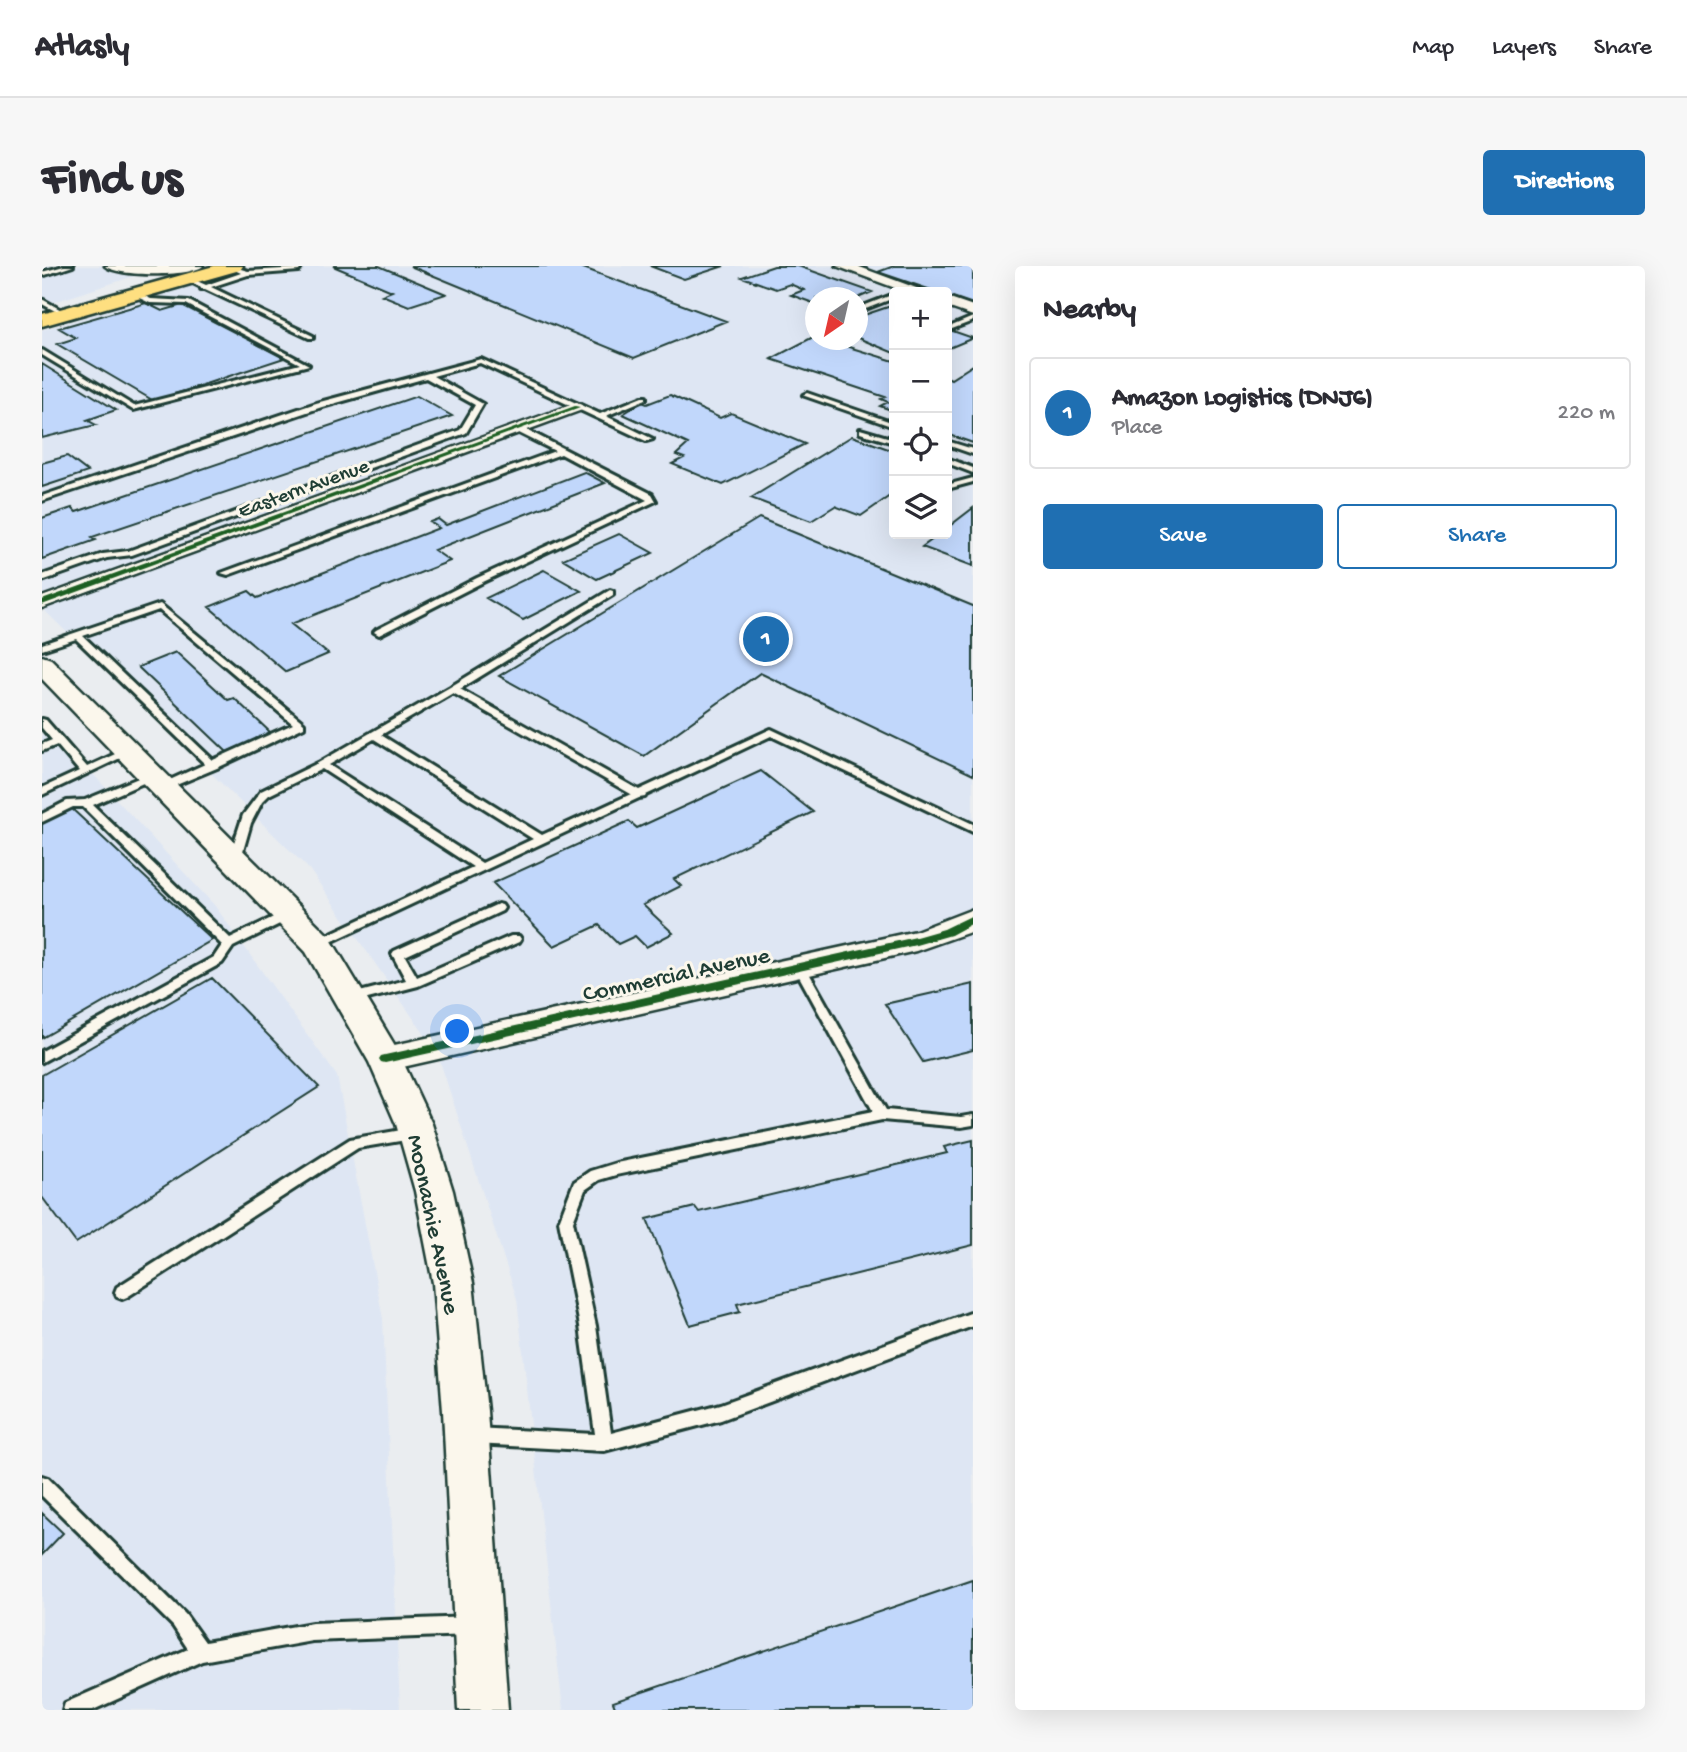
<!DOCTYPE html>
<html lang="en">
<head>
<meta charset="utf-8">
<style>
  :root { --surface:#fff; --page:#f7f7f7; --text:#2b2b33; --muted:#7c7c81; --line:#e1e1e2; --accent:#1f6fb2 }
  body { margin:0; font-family:"Gochi Hand",sans-serif; background:var(--page); color:var(--text) }
  .controls { position:absolute; right:21px; top:21px; display:grid; overflow:hidden; border-radius:7px; box-shadow:0 7px 28px #0002 }
  .controls button { width:63px; height:63px; display:grid; place-items:center; padding:0; border:0; border-bottom:2px solid var(--line); background:var(--surface); color:var(--text); font:35px sans-serif }
  .compass { position:absolute; left:763px; top:21px; width:63px; height:63px; border-radius:50%; background:var(--surface); box-shadow:0 7px 28px #0002; rotate:214deg }
  .you { position:absolute; left:416px; top:766px; width:24px; height:24px; margin:-18px; border:5px solid #fff; border-radius:50%; background:#1a73e8; box-shadow:0 0 0 10px #1a73e833 }
  .badge { display:grid; place-items:center; width:46px; height:46px; border-radius:50%; background:var(--accent); color:#fff; font-size:23px; font-weight:700 }
  .pin { position:absolute; translate:-50% -50%; border:4px solid #fff; box-shadow:0 2px 7px #0006 }
  .list { margin:0; padding:0; list-style:none }
  h2 { display:flex; justify-content:space-between; align-items:center; height:91px; margin:0; padding:0 28px; font-size:30px }
  h2 small { font-size:23px; font-weight:400; color:var(--muted) }
  .list li { display:grid; grid-template-columns:46px 1fr auto; gap:21px; align-items:center; box-sizing:border-box; height:112px; margin:0 14px 14px; padding:0 14px; border:2px solid var(--line); border-radius:7px }
  .list b { display:block; font-size:26px; white-space:nowrap }
  .list p { margin:0; font-size:23px; white-space:nowrap; color:var(--muted) }
  .list em { font-size:23px; font-style:normal; color:var(--muted) }
  .actions { display:flex; gap:14px; padding:21px 28px }
  .actions a { flex:1; padding:16px 0; border:2px solid var(--accent); border-radius:7px; text-align:center; font-size:24px; color:var(--accent) }
  .actions .main { background:var(--accent); color:#fff }
  .icon { flex:none; width:38px; height:38px; fill:none; stroke:currentColor; stroke-width:2; stroke-linecap:round; stroke-linejoin:round }
  .map { position:relative; flex:none; width:931px; height:1444px; overflow:hidden; border-radius:7px }
  header { display:flex; align-items:center; gap:42px; box-sizing:border-box; height:98px; padding:0 35px; background:var(--surface); border-bottom:2px solid var(--line) }
  header strong { font-size:33px }
  nav { display:flex; gap:38px; margin-inline-start:auto; font-size:24px }
  .intro { display:flex; align-items:center; justify-content:space-between; box-sizing:border-box; height:168px; padding:0 42px }
  h1 { margin:0; font-size:49px }
  .button { padding:18px 32px; border-radius:7px; background:var(--accent); color:#fff; font-size:24px; font-weight:700 }
  main { display:flex; gap:42px; padding:0 42px }
  aside { flex:1; background:var(--surface); border-radius:7px; box-shadow:0 7px 28px #0002 }
  .map>svg:first-child { display:block }
  .built { fill:#dee6f3; fill-rule:evenodd }
  .building { fill:#c1d7fb; stroke:#1f3d34; stroke-width:2 }
  .lines { fill:none; stroke-linecap:round; stroke-linejoin:round }
  .service-casing { stroke:#1f3d34; stroke-width:6 }
  .minor-casing { stroke:#1f3d34; stroke-width:5 }
  .tertiary-casing { stroke:#1f3d34; stroke-width:5 }
  .secondary-casing { stroke:#1f3d34; stroke-width:5 }
  .primary-casing { stroke:#1f3d34; stroke-width:5 }
  .service { fill:#fbf7ec; fill-rule:evenodd }
  .minor { fill:#fbf7ec; fill-rule:evenodd }
  .tertiary { fill:#fbf7ec; fill-rule:evenodd }
  .secondary { fill:#fbf7ec; fill-rule:evenodd }
  .primary { fill:#fedf80; fill-rule:evenodd }
  .cycleway-casing { stroke:#fbf7ec; stroke-width:5 }
  .cycleway { fill:#1b5e20; fill-rule:evenodd }
  .labels { text-anchor:middle; stroke-width:6; stroke-linejoin:round; paint-order:stroke }
  .far-street-label { font-size:21px; fill:#1f3d34; stroke:#fbf7ec }
  .street-label { font-size:24px; fill:#1f3d34; stroke:#fbf7ec }
</style>
</head>
<body>
<header>
<strong>Atlasly</strong>
<nav><a>Map</a><a>Layers</a><a>Share</a></nav>
</header>
<div class="intro"><h1>Find us</h1><a class="button">Directions</a></div>
<main>
<div class="map">
<svg width="931" height="1444" viewBox="0 0 931 1444">
  <rect width="100%" height="100%" fill="#eaedf0"/>
  <filter id="ink" filterUnits="userSpaceOnUse"><feTurbulence type="fractalNoise" baseFrequency=".0143" numOctaves="2"/><feDisplacementMap in="SourceGraphic" scale="14" xChannelSelector="R" yChannelSelector="G"/><feConvolveMatrix kernelMatrix="1 2 1 2 8 2 1 2 1" color-interpolation-filters="sRGB"/></filter>
  <g filter="url(#ink)">
    <path class="built" d="M0,0H59L117,2L0,40Z
      M216,0H931V1444H521L475,1033L395,786L267,603L0,342V64ZM852,26H905V268H852ZM774,32H816V74H774Z
      M0,453L173,640L295,810L341,1053L358,1444H0Z"/>
    <path class="building" d="M291,0H337L404,28L367,40L340,29L350,25Z
      M368,0H536L684,55L592,92Z
      M608,0H682L642,13Z
      M732,0H756L830,26L816,32H774V38L749,29L762,24L748,18L734,23L700,11Z
      M852,0H931V38L905,29V26H895L836,6Z
      M104,37L120,45L140,39L242,92L112,135L15,78L34,72L17,62Z
      M852,39V87L816,72V51Z
      M905,63L931,72L905,83Z
      M773,70L774,74H784L852,95V145L838,140L846,136L839,133L843,131L729,93Z
      M0,98L74,144L45,154L54,159L0,172Z
      M931,99V177L905,168V111L909,113Z
      M628,129L678,152L689,147L763,178L681,219L630,198L642,192L634,189L646,178L581,148L600,136L605,138Z
      M375,130L410,150L50,271L54,274L0,293V252L30,242L34,246Z
      M810,170L852,185V227L819,250L793,240L769,255L709,232Z
      M25,190L46,206L0,221V197Z
      M542,206L563,217L392,284L408,295L249,358L286,388L244,406L167,341L207,325L215,332L397,262L388,256L396,253L404,259Z
      M931,242V300L880,281L898,268H905V262Z
      M717,252L931,340V509L718,407L602,490L457,410Z
      M577,268L611,287L555,313L521,293Z
      M502,304L539,325L481,354L444,332Z
      M134,386L186,434L192,432L229,467L185,486L96,401Z
      M719,505L771,546L632,613L639,620L601,639L631,667L604,681L593,670L576,678L557,659L512,680L451,617L587,555L595,562Z
      M28,541L170,674L0,772V555Z
      M170,712L277,821L34,977L0,931V809Z
      M931,718V784L881,796L843,738Z
      M931,874V979L695,1038L698,1046L648,1059L605,953L653,941L657,946L905,887L902,881Z
      M0,1247L21,1267L0,1289Z
      M931,1314V1444H574L571,1436Z"/>
    <g class="lines">
      <g class="service-casing">
        <path id="service" d="M22,0H31L0,10V6Z
          M188,0L206,5L259,2L257,5L206,9L169,21L271,70V72H267L163,23H159V21L143,13L148,12L164,19L199,7L188,2Z
          M93,26L109,33L147,35L267,99L91,144L0,89V84L2,85L92,140L258,98L144,38L108,37L91,29Z
          M852,28V32L816,46V42Z
          M0,33L21,45L22,46L17,47L0,38Z
          M931,51V55L910,63L905,62Z
          M439,93L558,148L600,131H604V133L564,150L611,173L604,175L438,97L391,110L441,138L424,167L90,289L65,292L0,315V309L61,288L86,285L418,164L433,139L384,112L280,141L0,235V230L274,137Z
          M765,127L852,157V161L763,130L761,129Z
          M473,161H479L610,228L614,235L441,316L337,369L332,366L334,364L435,312L605,234L519,188L186,309L179,307L513,185L473,165Z
          M818,163L852,173V177L818,167Z
          M905,175L931,183V188L905,179Z
          M905,192L931,202V207L905,197Z
          M931,212V216L905,223V219Z
          M568,324L571,325V329L418,423L597,524L729,463L931,558V566L729,470L604,529L603,531L597,532L276,682L272,681L270,678L272,675L431,601L280,503L227,529L220,536L209,557L199,592L197,595H189L187,592L201,549L219,525L276,497L408,421ZM411,427L589,528L500,569L339,469ZM332,473L491,573L440,597L287,499Z
          M118,338L262,457V461L175,502L127,522H119L118,520L119,518L163,498L34,373L0,384V378ZM117,344L251,458L171,494L41,370Z
          M0,453L4,454L45,501L84,483H92L93,485L0,529V522L37,505L15,479L0,485V478L10,474L0,462Z
          M111,506L116,509L115,511L51,539L188,672L242,646H250L252,649L250,652L191,681L180,697L0,796V785L172,691L180,679L41,541H31L0,556V548L25,535L43,534Z
          M456,638L460,639L462,642L460,645L363,690L375,711L469,670H477L479,673L477,676L376,720L310,737L306,735L304,732L306,729L364,714L350,688L352,685Z
          M758,697L762,698L844,844L919,851L931,849V859L919,861L840,854L574,909L557,914L543,924L531,955L554,1060L569,1167L679,1138L931,1046V1060L679,1154L562,1185L432,1178L426,1176L424,1170L426,1164L432,1162L553,1168L538,1060L517,955L532,916L548,905L574,897L831,845L752,701Z
          M371,862L376,864L378,868L376,872L316,882L85,1031L80,1033L75,1031L73,1026L75,1021L308,873Z
          M0,1210L6,1212L143,1348L163,1376L270,1357L428,1351L434,1354L437,1360L434,1366L428,1369L270,1375L160,1395L51,1444H21L23,1437L146,1383L131,1360L0,1230Z"/>
      </g>
      <g class="minor-casing">
        <path id="minor" d="M535,137L542,141L540,144L0,342V331Z"/>
      </g>
      <g class="tertiary-casing">
        <path id="tertiary" d="M794,0H815L885,26H864Z
          M905,31L931,40V50L905,41Z
          M931,643V665L874,685L343,805L332,802L327,793L332,784L343,781L874,665Z"/>
      </g>
      <g class="secondary-casing">
        <path id="secondary" d="M63,0H161C149,11 75,11 63,0Z
          M0,390L9,393L287,670L355,783L390,858L411,925L431,1017L445,1145L466,1444H416L401,1145L391,1017L373,925L354,858L327,796L264,686L0,413Z"/>
      </g>
      <g class="primary-casing">
        <path id="primary" d="M172,0H201L198,4L0,60V48Z"/>
      </g>
      <use href="#service" class="service"/>
      <use href="#minor" class="minor"/>
      <use href="#tertiary" class="tertiary"/>
      <use href="#secondary" class="secondary"/>
      <use href="#primary" class="primary"/>
      <g class="cycleway-casing">
        <path id="cycleway" d="M533,140L538,141L0,339V334Z
          M931,649V657L909,669L874,679L343,797L339,796L337,793L339,790L343,789L874,671L902,663Z"/>
      </g>
      <use href="#cycleway" class="cycleway"/>
    </g>
  </g>
  <g class="labels">
    <g class="far-street-label">
      <text transform="translate(261 221) rotate(-20)" y="7">Eastern Avenue</text>
    </g>
    <g class="street-label">
      <text transform="translate(634 707) rotate(-12)" y="8">Commercial Avenue</text>
      <text transform="translate(393 958) rotate(78)" y="8">Moonachie Avenue</text>
    </g>
  </g>
</svg>
<div class="controls">
<button>+</button>
<button>−</button>
<button><svg class="icon" aria-label="locate" viewBox="0 0 24 24"><circle cx="12" cy="12" r="6"/><path d="M12 2v4M12 18v4M2 12h4M18 12h4"/></svg></button>
<button><svg class="icon" aria-label="layers" viewBox="0 0 24 24"><path d="M12 4l9 5-9 5-9-5zM3 14l9 5 9-5"/></svg></button>
</div>
<svg class="compass" viewBox="-18 -18 36 36"><path d="M0-13l5 13h-10z" fill="#e53935"/><path d="M0 13l5-13h-10z" fill="#7c7c81"/></svg>
<div class="you"></div>
<div class="pin badge" style="left:724px;top:373px">1</div>
</div>
<aside>
<h2>Nearby<small></small></h2>
<ul class="list">
<li><span class="badge">1</span><div><b>Amazon Logistics (DNJ6)</b><p>Place</p></div><em>220 m</em></li>
</ul>
<div class="actions"><a class="main">Save</a><a>Share</a></div>
</aside>
</main>
</body>
</html>
